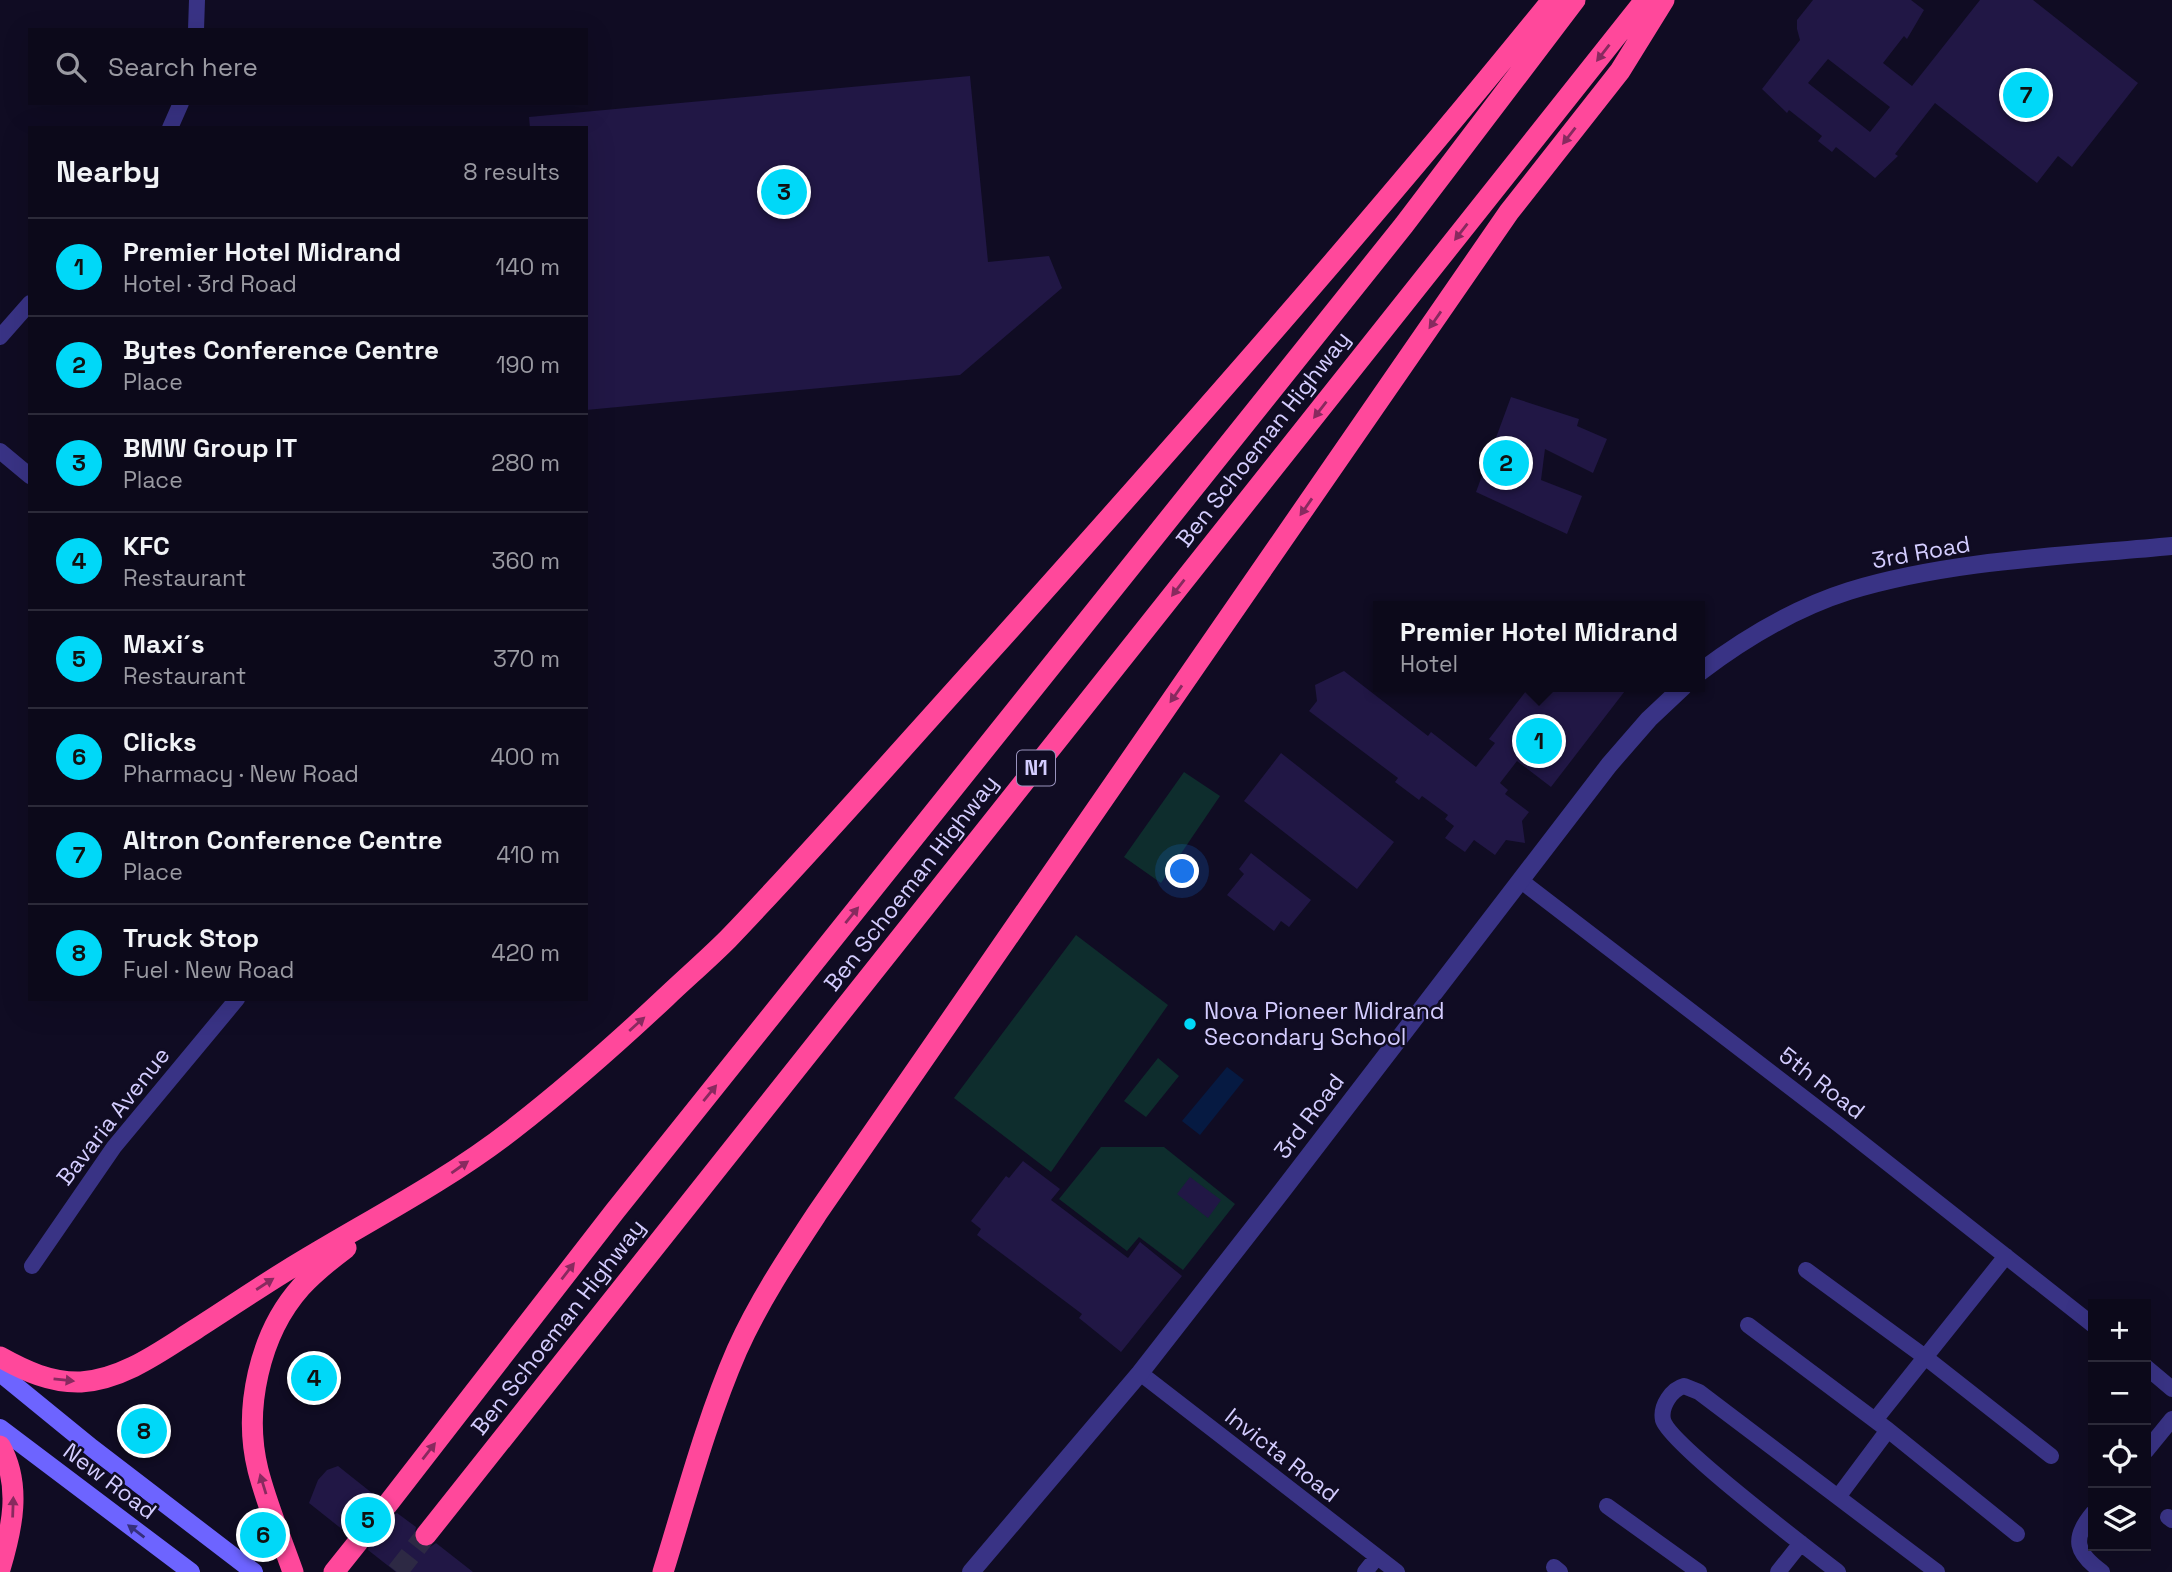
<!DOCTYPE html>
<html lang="en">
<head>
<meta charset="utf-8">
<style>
  :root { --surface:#0c091a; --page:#1a1727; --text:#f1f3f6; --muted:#9a9aa2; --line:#2c2a39; --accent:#00d8f8 }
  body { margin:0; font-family:"Space Grotesk",sans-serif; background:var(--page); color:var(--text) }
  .controls { position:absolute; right:21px; bottom:21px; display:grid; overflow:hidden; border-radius:0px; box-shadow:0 7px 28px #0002 }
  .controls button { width:63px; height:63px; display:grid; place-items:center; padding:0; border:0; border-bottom:2px solid var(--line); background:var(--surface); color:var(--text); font:35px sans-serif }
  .you { position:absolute; left:1183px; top:872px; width:24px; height:24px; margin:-18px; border:5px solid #fff; border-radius:50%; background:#1a73e8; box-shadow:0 0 0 10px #1a73e833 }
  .badge { display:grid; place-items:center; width:46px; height:46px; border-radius:50%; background:var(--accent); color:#111; font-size:23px; font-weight:700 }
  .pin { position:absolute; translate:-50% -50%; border:4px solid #fff; box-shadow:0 2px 7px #0006 }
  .popup { position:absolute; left:1373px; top:601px; width:332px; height:91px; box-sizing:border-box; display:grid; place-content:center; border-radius:0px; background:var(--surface); filter:drop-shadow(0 2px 5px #0005); font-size:23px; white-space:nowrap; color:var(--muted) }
  .popup b { font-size:26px; color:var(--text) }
  .popup::after { content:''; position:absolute; left:50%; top:100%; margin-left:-14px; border:14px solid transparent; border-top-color:var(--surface) }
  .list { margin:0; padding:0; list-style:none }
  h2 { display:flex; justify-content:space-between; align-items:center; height:91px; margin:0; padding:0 28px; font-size:30px }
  h2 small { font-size:23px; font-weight:400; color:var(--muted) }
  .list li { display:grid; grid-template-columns:46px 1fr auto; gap:21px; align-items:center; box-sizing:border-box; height:98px; padding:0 28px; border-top:2px solid var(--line) }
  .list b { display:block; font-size:26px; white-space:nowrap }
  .list p { margin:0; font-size:23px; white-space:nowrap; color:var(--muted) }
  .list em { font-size:23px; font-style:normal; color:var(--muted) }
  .icon { flex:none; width:38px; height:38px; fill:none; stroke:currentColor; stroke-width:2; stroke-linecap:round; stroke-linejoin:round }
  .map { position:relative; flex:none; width:2172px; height:1572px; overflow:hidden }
  .search { position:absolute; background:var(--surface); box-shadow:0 7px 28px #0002; left:28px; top:28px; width:560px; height:77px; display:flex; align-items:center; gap:18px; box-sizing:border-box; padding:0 24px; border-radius:0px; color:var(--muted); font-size:26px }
  .panel { position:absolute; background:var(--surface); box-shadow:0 7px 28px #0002; left:28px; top:126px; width:560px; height:875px; border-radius:0px }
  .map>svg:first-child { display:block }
  .green { fill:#0e2d2d }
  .water { fill:#061a42 }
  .building { fill:#211745; fill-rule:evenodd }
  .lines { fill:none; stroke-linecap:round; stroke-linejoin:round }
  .motorway-tunnel { stroke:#2d2944; stroke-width:21; stroke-dasharray:21 10; stroke-linecap:butt }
  .minor { stroke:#393385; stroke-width:16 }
  .tertiary { stroke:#393385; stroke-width:18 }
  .secondary { stroke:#6d64ff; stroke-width:18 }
  .motorway { stroke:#ff489b; stroke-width:21 }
  .oneway { fill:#882a5f }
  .oneway2 { fill:#352f7b }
  .poi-dot { fill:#00d8f8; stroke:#100c23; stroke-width:2.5 }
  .labels { text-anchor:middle; stroke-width:5; stroke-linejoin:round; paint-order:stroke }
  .shield { fill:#100c23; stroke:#9993bd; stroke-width:2 }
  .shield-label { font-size:21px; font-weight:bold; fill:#d4cdff }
  .street-label { font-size:23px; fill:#d4cdff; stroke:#100c23 }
  .poi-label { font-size:23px; fill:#d4cdff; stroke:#100c23; text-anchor:start }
</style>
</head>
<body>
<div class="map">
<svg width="2172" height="1572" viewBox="0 0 2172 1572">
  <rect width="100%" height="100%" fill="#100c23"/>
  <path class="green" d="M1184,772L1220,796L1161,883L1124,857Z
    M1076,935L1168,1005L1051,1172L954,1098Z
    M1158,1058L1179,1076L1146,1117L1124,1101Z
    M1101,1147H1164L1235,1204L1183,1270L1139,1237L1127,1251L1059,1199Z"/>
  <path class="water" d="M1227,1067L1244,1080L1200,1135L1182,1121Z"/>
  <path class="building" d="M1813,0H1911L1924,10L1907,39L1904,36L1883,63L1912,86L1980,0H2033L2138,83L2072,167L2058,156L2037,183L1935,103L1895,154L1898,156L1875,178L1836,147L1832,152L1818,141L1822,136L1789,110L1787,113L1762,89L1800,40L1797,29V20ZM1828,59L1890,107L1870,132L1808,83Z
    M970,76L988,262L1049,256L1062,288L960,375L586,410V128H530L529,117Z
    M1511,397L1579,419L1577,426L1607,439L1593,473L1545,449L1541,480L1582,496L1567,534L1476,492Z
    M1344,671L1428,736L1431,732L1476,767L1495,743L1489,739L1529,687H1628L1551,787L1517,761L1500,783L1508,790L1505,794L1529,812L1522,821L1525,843L1506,840L1495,855L1474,840L1465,852L1445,838L1454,826L1445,819L1448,815L1422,796L1419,800L1395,782L1398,778L1309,711L1317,701L1315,685Z
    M1281,753L1394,842L1357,889L1244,801Z
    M1251,853L1311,900L1289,927L1281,921L1274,931L1227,895L1244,874L1239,869Z
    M1023,1161L1060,1189L1051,1200L1128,1258L1140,1242L1182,1276L1121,1352L1079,1318L1082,1314L977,1235L981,1229L971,1221L1006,1176L1009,1178Z
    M1190,1177L1221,1200L1208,1218L1177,1194Z
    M338,1466L377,1497L374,1504L378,1515L386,1518L397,1513L416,1527L414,1539L418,1546L430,1547L436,1543L473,1572H396L368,1550L370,1538L366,1531L354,1530L348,1534L309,1503L318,1480L327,1470Z"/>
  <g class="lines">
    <path class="motorway-tunnel" d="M358,1542L387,1505
      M397,1572L426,1535"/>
    <path class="minor" d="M196,30L197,0
      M170,128L181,103
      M0,337L30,303
      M0,451L30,476
      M1520,880L1838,1124L2093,1325
      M32,1266L114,1147L237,999
      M1806,1270L1925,1357L2051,1456
      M1748,1325L1888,1430L2017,1534
      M2146,1367L2172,1389
      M1140,1373L1397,1572
      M1875,1420L2006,1256
      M2146,1451L2172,1419
      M1838,1497L1888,1430
      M1607,1506L1699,1572
      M2093,1513C2071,1539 2076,1553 2102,1572
      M2168,1517L2172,1520
      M1554,1567L1560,1572
      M1365,1572L1377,1557
      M1778,1572L1801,1543
      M1838,1572C1811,1551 1669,1443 1663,1420C1660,1406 1672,1389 1684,1386L1699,1392L1937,1572"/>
    <path class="tertiary" d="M1700,672C1745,638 1795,608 1849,591C1950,560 2068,556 2172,546
      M971,1572L1140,1373L1282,1191L1609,765L1649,719L1683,687"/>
    <path class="secondary" d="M0,1373L92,1448L254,1572
      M0,1428L191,1572"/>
    <path class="motorway" d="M0,1357C25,1371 51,1383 81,1382C124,1379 161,1351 196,1329C226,1310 255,1290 286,1271C362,1224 441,1185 512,1130C566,1088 616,1044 666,997C686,978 708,959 728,939C819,844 906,744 994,647C1184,435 1373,221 1552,0
      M0,1446C22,1485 12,1529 0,1569
      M387,1505L615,1211L1404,225L1575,0
      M426,1535L1645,0
      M293,1572C281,1538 267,1505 258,1470C243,1410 259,1334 301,1287C314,1273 330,1260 346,1248
      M334,1572L358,1542
      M663,1572C686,1498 706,1421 737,1350C759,1301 789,1256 818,1212L1509,212L1620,71L1664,0"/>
  </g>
  <defs><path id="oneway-solid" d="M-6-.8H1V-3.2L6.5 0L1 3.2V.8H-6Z" transform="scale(1.75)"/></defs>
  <g class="oneway">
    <use href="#oneway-solid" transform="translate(1603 53) rotate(128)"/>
    <use href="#oneway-solid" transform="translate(1569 136) rotate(128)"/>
    <use href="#oneway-solid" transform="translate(1461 232) rotate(128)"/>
    <use href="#oneway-solid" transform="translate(1435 320) rotate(125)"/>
    <use href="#oneway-solid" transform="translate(1320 410) rotate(128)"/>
    <use href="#oneway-solid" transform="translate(1306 507) rotate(125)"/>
    <use href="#oneway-solid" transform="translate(1178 588) rotate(128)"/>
    <use href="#oneway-solid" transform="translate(1176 694) rotate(125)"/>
    <use href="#oneway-solid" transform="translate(852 915) rotate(-51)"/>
    <use href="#oneway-solid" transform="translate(637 1024) rotate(-42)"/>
    <use href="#oneway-solid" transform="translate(710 1093) rotate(-51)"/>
    <use href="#oneway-solid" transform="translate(460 1167) rotate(-35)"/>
    <use href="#oneway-solid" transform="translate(568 1271) rotate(-52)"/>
    <use href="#oneway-solid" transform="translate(265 1284) rotate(-33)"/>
    <use href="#oneway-solid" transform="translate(64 1380) rotate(6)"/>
    <use href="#oneway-solid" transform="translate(429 1451) rotate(-52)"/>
    <use href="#oneway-solid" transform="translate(263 1484) rotate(-107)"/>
    <use href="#oneway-solid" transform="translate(13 1507) rotate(-88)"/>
  </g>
  <use class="oneway2" href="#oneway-solid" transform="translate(136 1531) rotate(-143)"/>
  <circle class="poi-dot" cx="1190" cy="1024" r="7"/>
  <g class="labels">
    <rect class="shield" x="1017" y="750.5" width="38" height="35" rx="5"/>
    <g class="shield-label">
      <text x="1036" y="775">N1</text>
    </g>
    <g class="street-label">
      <text transform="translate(1263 439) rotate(-52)" y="8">Ben Schoeman Highway</text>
      <text transform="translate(1921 552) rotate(-10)" y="8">3rd Road</text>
      <text transform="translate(911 883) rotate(-52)" y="8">Ben Schoeman Highway</text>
      <text transform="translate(1822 1083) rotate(38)" y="8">5th Road</text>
      <text transform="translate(113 1116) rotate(-52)" y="8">Bavaria Avenue</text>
      <text transform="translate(1309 1116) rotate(-53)" y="8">3rd Road</text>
      <text transform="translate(558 1327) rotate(-52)" y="8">Ben Schoeman Highway</text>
      <text transform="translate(1282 1455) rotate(38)" y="8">Invicta Road</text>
      <text transform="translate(110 1481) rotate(37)" y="8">New Road</text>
    </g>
    <g class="poi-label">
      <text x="1204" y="1019">Nova Pioneer Midrand<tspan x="1204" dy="26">Secondary School</tspan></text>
    </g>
  </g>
</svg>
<div class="controls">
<button>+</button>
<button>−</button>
<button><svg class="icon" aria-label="locate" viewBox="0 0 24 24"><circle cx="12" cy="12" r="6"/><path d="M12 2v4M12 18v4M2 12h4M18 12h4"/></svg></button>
<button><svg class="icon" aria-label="layers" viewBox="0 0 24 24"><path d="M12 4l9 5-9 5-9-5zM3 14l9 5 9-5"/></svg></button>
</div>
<div class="you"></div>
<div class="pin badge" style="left:1539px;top:741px">1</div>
<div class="popup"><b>Premier Hotel Midrand</b>Hotel</div>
<div class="pin badge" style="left:1506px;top:463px">2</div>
<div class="pin badge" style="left:784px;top:192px">3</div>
<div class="pin badge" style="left:314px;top:1378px">4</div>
<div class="pin badge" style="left:368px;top:1520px">5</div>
<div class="pin badge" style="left:263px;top:1535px">6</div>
<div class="pin badge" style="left:2026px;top:95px">7</div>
<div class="pin badge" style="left:144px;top:1431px">8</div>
<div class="search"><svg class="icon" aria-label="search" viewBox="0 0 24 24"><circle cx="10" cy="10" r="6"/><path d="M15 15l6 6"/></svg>Search here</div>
<section class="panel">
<h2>Nearby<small>8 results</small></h2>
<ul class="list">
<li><span class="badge">1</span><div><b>Premier Hotel Midrand</b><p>Hotel · 3rd Road</p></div><em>140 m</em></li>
<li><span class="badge">2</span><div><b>Bytes Conference Centre</b><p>Place</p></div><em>190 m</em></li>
<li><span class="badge">3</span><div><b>BMW Group IT</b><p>Place</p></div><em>280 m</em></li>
<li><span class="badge">4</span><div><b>KFC</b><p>Restaurant</p></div><em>360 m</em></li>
<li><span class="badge">5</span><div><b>Maxi´s</b><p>Restaurant</p></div><em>370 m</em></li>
<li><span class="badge">6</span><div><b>Clicks</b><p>Pharmacy · New Road</p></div><em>400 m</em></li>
<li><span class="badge">7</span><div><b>Altron Conference Centre</b><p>Place</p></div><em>410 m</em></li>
<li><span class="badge">8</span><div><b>Truck Stop</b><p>Fuel · New Road</p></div><em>420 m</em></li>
</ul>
</section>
</div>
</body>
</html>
